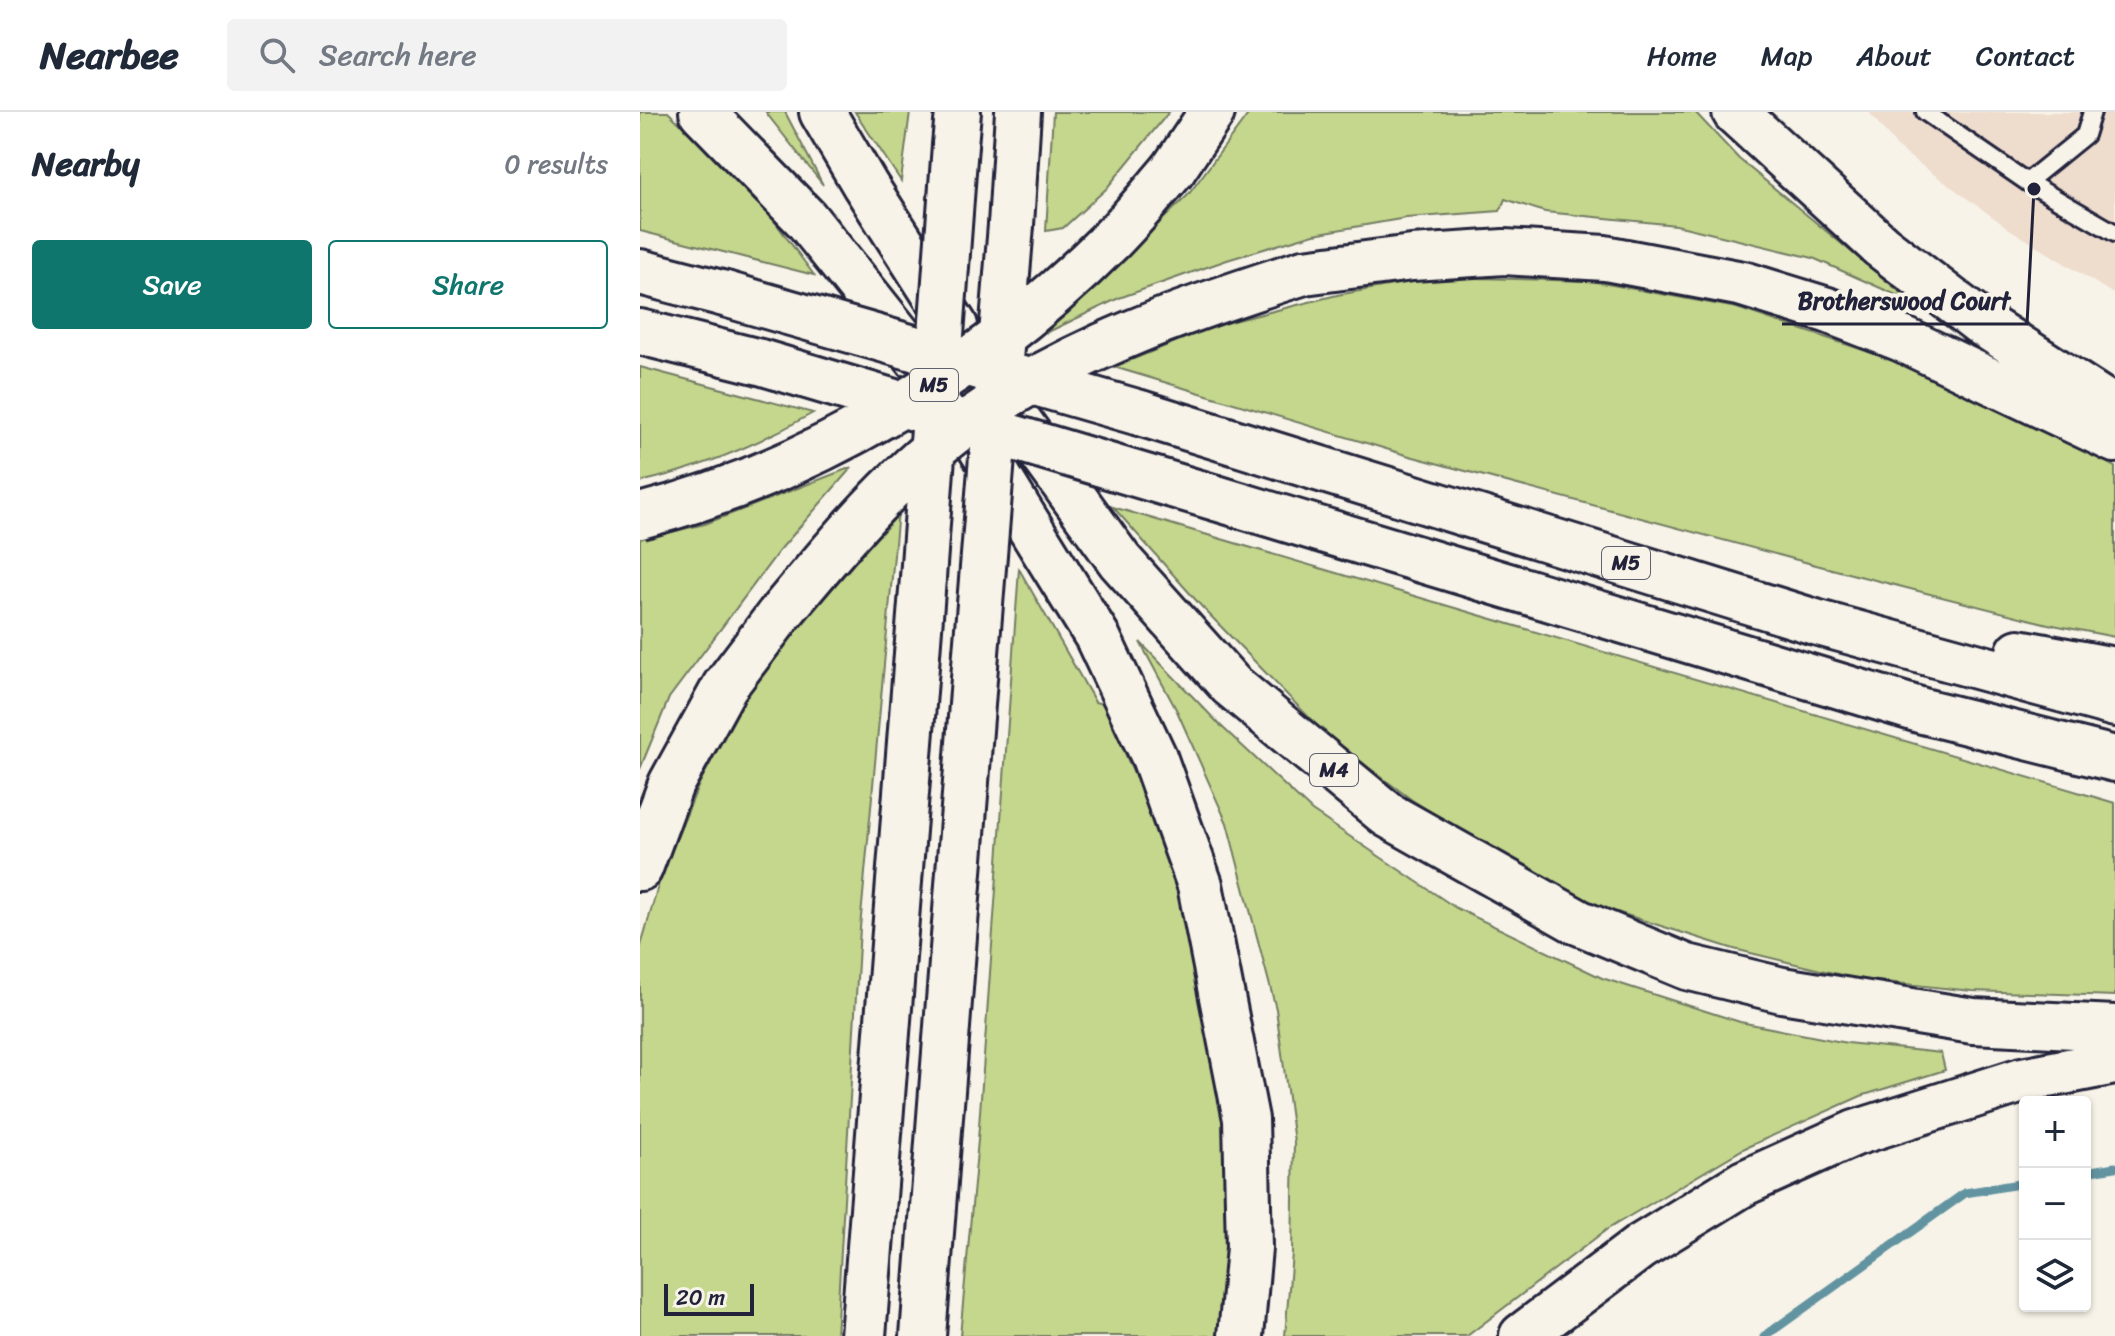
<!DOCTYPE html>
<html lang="en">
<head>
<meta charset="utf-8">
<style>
  :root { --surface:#fff; --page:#f2f2f3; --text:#1f2937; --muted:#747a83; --line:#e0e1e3; --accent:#0f766e }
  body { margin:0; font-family:Sriracha,sans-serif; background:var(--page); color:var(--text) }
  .controls { position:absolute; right:24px; bottom:24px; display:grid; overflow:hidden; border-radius:8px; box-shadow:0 2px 6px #0004 }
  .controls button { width:72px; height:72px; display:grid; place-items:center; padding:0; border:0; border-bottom:2px solid var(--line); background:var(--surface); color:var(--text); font:40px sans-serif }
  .scale { position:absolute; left:24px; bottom:20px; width:90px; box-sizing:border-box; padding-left:8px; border:4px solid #22223b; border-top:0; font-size:22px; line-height:28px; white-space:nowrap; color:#22223b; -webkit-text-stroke:6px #f7f3e8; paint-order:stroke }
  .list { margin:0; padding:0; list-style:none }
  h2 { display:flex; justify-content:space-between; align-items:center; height:104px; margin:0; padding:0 32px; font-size:34px }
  h2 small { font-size:26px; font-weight:400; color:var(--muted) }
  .actions { display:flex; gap:16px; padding:24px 32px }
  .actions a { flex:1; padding:18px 0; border:2px solid var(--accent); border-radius:8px; text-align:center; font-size:28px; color:var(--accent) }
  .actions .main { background:var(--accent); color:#fff }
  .icon { flex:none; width:44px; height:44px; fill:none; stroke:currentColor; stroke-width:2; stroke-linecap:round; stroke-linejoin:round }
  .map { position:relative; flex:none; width:1475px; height:1224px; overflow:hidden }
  header { display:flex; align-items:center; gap:48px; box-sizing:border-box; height:112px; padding:0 40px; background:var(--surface); border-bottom:2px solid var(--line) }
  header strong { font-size:38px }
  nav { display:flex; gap:44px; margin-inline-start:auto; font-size:28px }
  .search { width:560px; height:72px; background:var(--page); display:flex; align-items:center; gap:20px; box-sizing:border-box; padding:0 28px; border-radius:8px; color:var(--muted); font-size:30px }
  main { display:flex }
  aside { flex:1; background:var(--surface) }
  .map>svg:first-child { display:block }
  .built { fill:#eedccd }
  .green { fill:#c4d78c; stroke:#737c64; stroke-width:2 }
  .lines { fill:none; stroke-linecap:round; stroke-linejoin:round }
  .stream { stroke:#6293a1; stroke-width:9 }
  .lane-casing { stroke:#22223b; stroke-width:22 }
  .highway-casing { stroke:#22223b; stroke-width:50 }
  .lane { stroke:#f7f3e8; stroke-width:16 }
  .highway { stroke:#f7f3e8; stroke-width:44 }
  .highway-bridge-casing { stroke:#22223b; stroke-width:50; stroke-linecap:butt }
  .highway-bridge { stroke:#f7f3e8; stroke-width:44 }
  .labels { text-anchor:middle; stroke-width:8; stroke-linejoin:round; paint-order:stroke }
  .shield { fill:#f7f3e8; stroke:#62616f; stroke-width:2 }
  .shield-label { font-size:20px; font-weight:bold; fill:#22223b }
  .leader { fill:none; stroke:#22223b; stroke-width:3 }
  .callout-dot { fill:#22223b; stroke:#f7f3e8; stroke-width:3 }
  .callout-label { font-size:24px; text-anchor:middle; font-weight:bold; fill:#22223b; stroke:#f7f3e8; stroke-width:8; stroke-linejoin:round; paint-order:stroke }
</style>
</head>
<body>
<header>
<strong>Nearbee</strong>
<div class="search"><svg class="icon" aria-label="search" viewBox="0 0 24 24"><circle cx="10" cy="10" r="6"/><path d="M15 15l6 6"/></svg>Search here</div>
<nav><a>Home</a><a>Map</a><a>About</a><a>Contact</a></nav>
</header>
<main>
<aside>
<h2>Nearby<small>0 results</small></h2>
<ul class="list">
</ul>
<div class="actions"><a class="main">Save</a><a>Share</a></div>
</aside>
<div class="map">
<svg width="1475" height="1224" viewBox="0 0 1475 1224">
  <rect width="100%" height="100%" fill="#f7f3e8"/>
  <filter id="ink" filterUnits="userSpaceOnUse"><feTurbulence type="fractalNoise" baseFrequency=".0125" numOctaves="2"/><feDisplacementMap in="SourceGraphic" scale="16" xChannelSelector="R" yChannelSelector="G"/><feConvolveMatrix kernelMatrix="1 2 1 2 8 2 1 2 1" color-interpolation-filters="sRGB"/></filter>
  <g filter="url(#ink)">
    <path class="built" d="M1229,0H1475V183L1368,116L1259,37Z"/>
    <path class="green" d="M0,0H28L116,84L174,163L0,119Z
      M126,0H145L183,73L127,2Z
      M215,0H270L261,69Z
      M413,0H529L466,77L423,116L406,119Z
      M610,0H1055L1099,47L1272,190L1173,146L1036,113L905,100L865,87L860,99L766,106L674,122L587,148L479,186L406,221L548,83Z
      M798,165L951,169L1097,196L1259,250L1394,312L1475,355V525L1408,512L1176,453L766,343L474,255L574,214L697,183Z
      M0,255L173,301C119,332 61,356 0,370Z
      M212,355L139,439L29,586L0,657V427L65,412Z
      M473,395L1475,691V884L1332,879L1218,867L1094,837L961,795L860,743L772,688L689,626L562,495Z
      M258,399L220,816L196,1224H0V837L20,767L59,672L110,578L152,523Z
      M379,457L455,590L464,592C489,650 514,708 534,767C580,905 599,1080 580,1224H320L338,1028Z
      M500,530L581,614L672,699L816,796L962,866L1100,910L1207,931L1301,941L1305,958L1221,984L1105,1036L966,1118L827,1224H645L652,1141L654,1030L636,897L587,711L537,599Z"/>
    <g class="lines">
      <path class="stream" d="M1445,1060L1475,1055
        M1125,1224L1325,1081L1385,1071"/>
      <g class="lane-casing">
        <path id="lane" d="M1285,0L1387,70L1475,121
          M1387,70L1445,23L1452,0"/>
      </g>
      <g class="highway-casing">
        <path id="highway" d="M62,0L166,107L281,251
          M182,0L225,73L315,214
          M1095,0L1241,134L1340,210L1475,297
          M315,33L318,0
          M533,58L572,0
          M371,113L378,0
          M0,160L85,182
          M664,160L772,146L864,140L965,146L1103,172L1187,198L1262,227L1475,328
          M0,220L120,250
          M500,301L1175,510L1475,592
          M380,311L480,449L591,573L748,703L938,810L1047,855L1142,878L1333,909L1475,916
          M339,333L457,524L514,645L560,773L606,1007L609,1136L601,1224
          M576,386L1283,599L1475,647
          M1379,540L1475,558
          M0,756L31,672L85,574L138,504
          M223,1224L283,466
          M283,1224L336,541
          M882,1224L1000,1135L1104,1071L1215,1021L1382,968L1475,950"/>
      </g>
      <use href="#lane" class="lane"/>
      <use href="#highway" class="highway"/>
      <g class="highway-bridge-casing">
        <path id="highway-bridge" d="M85,182L500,301
          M120,250L576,386
          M0,404C180,357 341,258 472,127C494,105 513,81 533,58
          M283,466L315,33
          M138,504C198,432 258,358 335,305C436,235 548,197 664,160
          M336,541L371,113"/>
      </g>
      <use href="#highway-bridge" class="highway-bridge"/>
    </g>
  </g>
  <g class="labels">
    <g class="shield">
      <rect x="270" y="257" width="48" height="32" rx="6"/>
      <rect x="962" y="435" width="48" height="32" rx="6"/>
      <rect x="670" y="642" width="48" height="32" rx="6"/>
    </g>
    <g class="shield-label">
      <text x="294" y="280">M5</text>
      <text x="986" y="458">M5</text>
      <text x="694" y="665">M4</text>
    </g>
  </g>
  <path class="leader" d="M1394 77L1387 212H1142"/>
  <circle class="callout-dot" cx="1394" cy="77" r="8"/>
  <g class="callout-label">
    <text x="1264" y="197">Brotherswood Court</text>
  </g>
</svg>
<div class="controls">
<button>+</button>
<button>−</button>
<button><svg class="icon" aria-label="layers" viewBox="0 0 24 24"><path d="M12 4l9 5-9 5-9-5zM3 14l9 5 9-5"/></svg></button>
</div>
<div class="scale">20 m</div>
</div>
</main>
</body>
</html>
